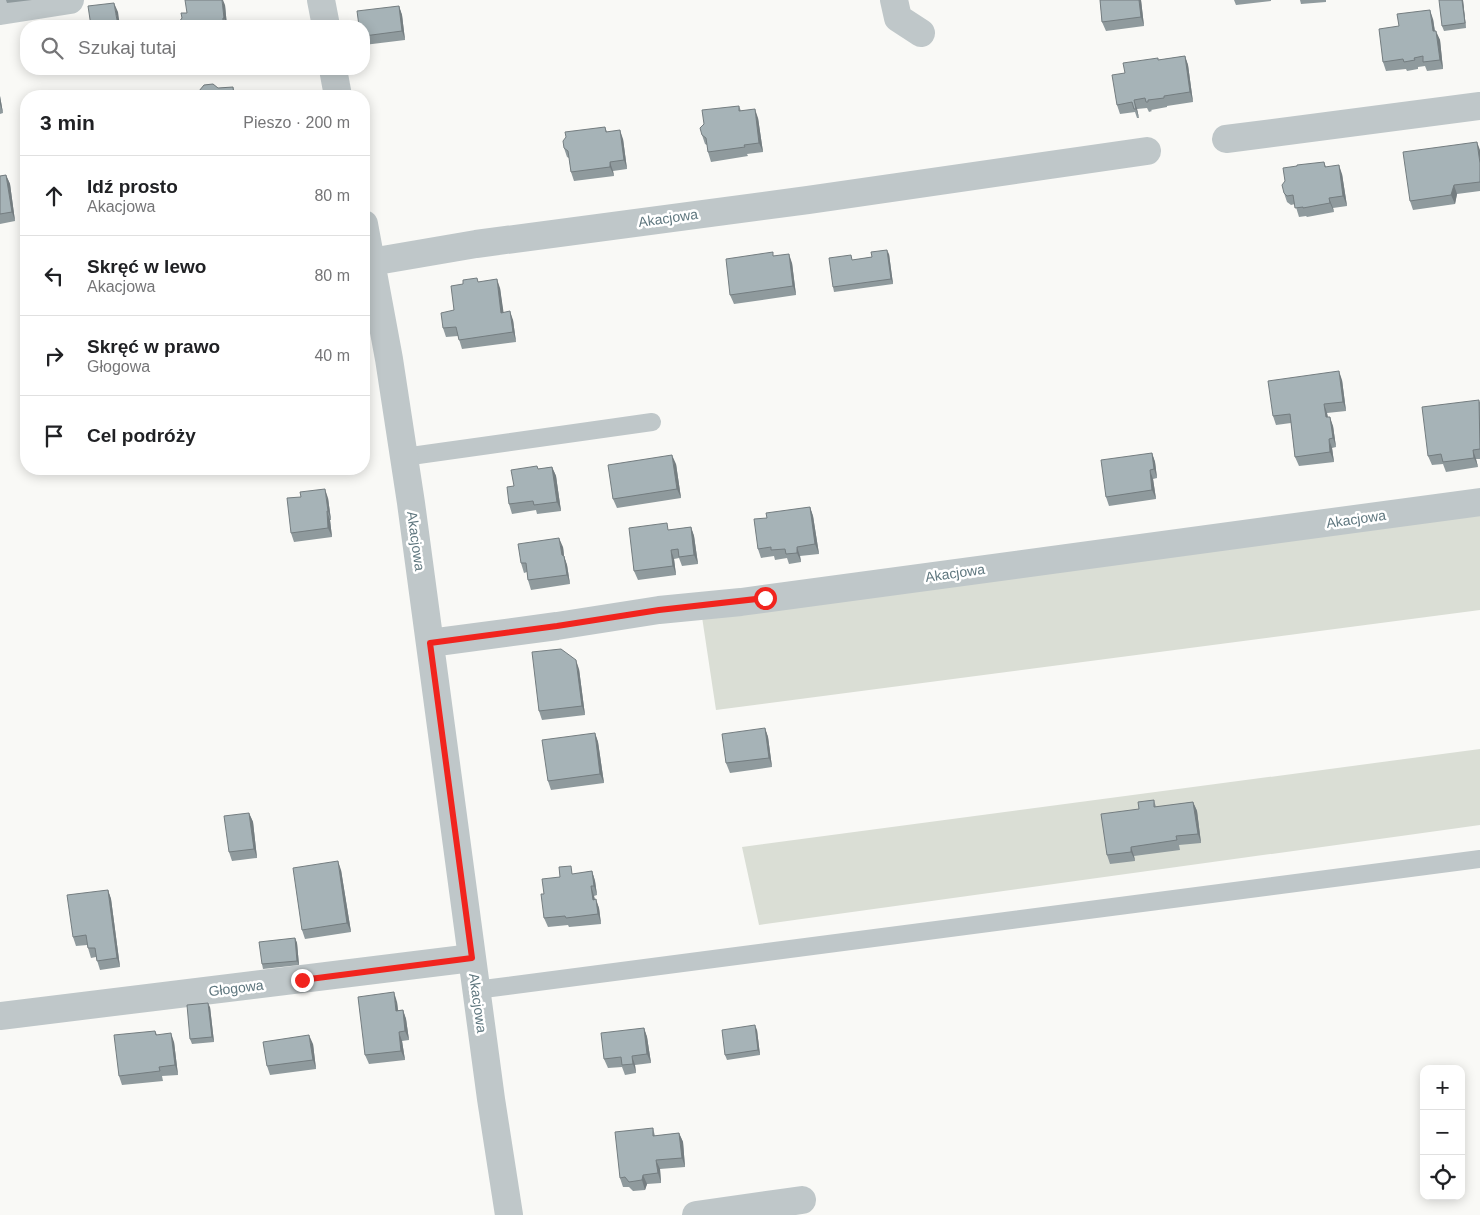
<!DOCTYPE html>
<html lang="pl">
<head>
<meta charset="utf-8">
<style>
  :root { --surface:#fff; --page:#f2f2f2; --text:#202124; --muted:#757577; --line:#e0e0e0 }
  body { margin:0; font-family:Arial,sans-serif; background:var(--page); color:var(--text) }
  .controls { position:absolute; right:15px; bottom:15px; display:grid; overflow:hidden; border-radius:10px; box-shadow:0 2px 12px #0003 }
  .controls button { width:45px; height:45px; display:grid; place-items:center; padding:0; border:0; border-bottom:1px solid var(--line); background:var(--surface); color:var(--text); font:25px sans-serif }
  .stop { position:absolute; width:15px; height:15px; margin:-11px; border:4px solid #f1241e; border-radius:50%; background:#fff }
  .stop.end { background:#f1241e; border-color:#fff; box-shadow:0 1px 5px #0008 }
  .list { margin:0; padding:0; list-style:none }
  h2 { display:flex; justify-content:space-between; align-items:center; height:65px; margin:0; padding:0 20px; font-size:21px }
  h2 small { font-size:16px; font-weight:400; color:var(--muted) }
  .list li { display:grid; grid-template-columns:32px 1fr auto; gap:15px; align-items:center; box-sizing:border-box; height:80px; padding:0 20px; border-top:1px solid var(--line) }
  .list b { display:block; font-size:19px; white-space:nowrap }
  .list p { margin:0; font-size:16px; white-space:nowrap; color:var(--muted) }
  .list em { font-size:16px; font-style:normal; color:var(--muted) }
  .icon { flex:none; width:28px; height:28px; fill:none; stroke:currentColor; stroke-width:2; stroke-linecap:round; stroke-linejoin:round }
  .map { position:relative; flex:none; width:1480px; height:1215px; overflow:hidden }
  .search { position:absolute; background:var(--surface); box-shadow:0 2px 12px #0003; left:20px; top:20px; width:350px; height:55px; display:flex; align-items:center; gap:12px; box-sizing:border-box; padding:0 18px; border-radius:20px; color:var(--muted); font-size:19px }
  .panel { position:absolute; background:var(--surface); box-shadow:0 2px 12px #0003; left:20px; top:90px; width:350px; height:385px; border-radius:20px }
  .map>svg:first-child { display:block }
  .green { fill:#daded5 }
  .lines { fill:none; stroke-linecap:round; stroke-linejoin:round }
  .service { stroke:#bfc7c9; stroke-width:18 }
  .minor { stroke:#bfc7c9; stroke-width:28 }
  .wall { fill:#8f9a9d }
  .shaded-wall { fill:#747d80 }
  .building { fill:#a6b3b7; stroke:#747d80 }
  .route { stroke:#f1241e; stroke-width:6 }
  .labels { text-anchor:middle; stroke-width:5; stroke-linejoin:round; paint-order:stroke }
  .street-label { font-size:14px; fill:#5e767e; stroke:#fff }
</style>
</head>
<body>
<div class="map">
<svg width="1480" height="1215" viewBox="0 0 1480 1215">
  <rect width="100%" height="100%" fill="#f9f9f6"/>
  <path class="green" d="M1480,515V610L716,710L702,617Z
    M1480,749V825L759,925L742,847Z"/>
  <g class="lines">
    <path class="service" d="M404,457L652,422
      M476,990L1480,859"/>
    <path class="minor" d="M321,0L326,26
      M894,0L898,18L921,33
      M0,11L70,0
      M333,69L338,96
      M1226,139L1480,106
      M364,224L389,359L411,503L491,1099L509,1215
      M371,262L476,244L808,200L1147,151
      M430,643L557,626L659,610L741,602L1480,502
      M0,1016L472,958
      M696,1215L802,1200"/>
  </g>
  <path class="wall" d="M6,0H32L7,3Z
    M1100,0H1141L1144,26L1106,31L1102,22Z
    M1234,0H1271V1L1236,5Z
    M1300,0H1326V2L1301,4Z
    M1463,0L1466,28L1444,31L1442,26Z
    M225,5L227,26H179Z
    M399,6L402,15L405,40L364,45V26Z
    M1433,19L1435,31L1440,40L1443,69L1427,71L1425,66L1418,67V69L1407,71L1406,69L1386,71L1383,62L1399,26Z
    M1185,56L1188,65L1193,102L1167,106V107L1151,110L1152,111L1149,112L1147,108L1137,109L1139,118H1137L1135,112L1120,114L1117,105L1125,73L1158,60Z
    M0,96L3,113L0,114Z
    M739,106L741,111L758,118L763,152L747,154L748,156L711,162L708,152L707,145L705,144L702,135Z
    M605,127L607,132L623,139L627,169L613,171L614,176L574,181L571,172L569,158L567,157L564,148Z
    M1480,150V191L1457,194L1455,204L1413,210L1410,201Z
    M1324,162L1326,167L1342,174L1347,206L1333,208L1334,212L1307,217L1306,216L1299,217L1295,204L1291,205L1287,202L1284,193Z
    M6,175L10,184L15,221L0,224V176Z
    M889,254L893,284L834,292L833,287L853,260Z
    M774,256L792,263L796,295L734,304L730,295Z
    M479,282L500,288L503,312L513,320L516,342L462,349L458,336L446,337L443,328Z
    M1342,380L1346,411L1327,413L1328,417L1333,426L1336,447L1332,448L1334,462L1299,466L1295,457L1291,423L1276,425L1273,416Z
    M1480,401V459H1476L1478,467L1446,472L1443,464L1432,465L1428,456Z
    M1152,453L1155,462L1157,478L1153,479L1156,499L1109,506L1106,497Z
    M676,464L681,498L617,508L613,499Z
    M552,467L556,476L561,511L537,514L536,510L512,514L509,504L514,486L538,469Z
    M328,498L331,520H330L332,537L294,542L291,533Z
    M810,507L813,516L819,554L800,556L801,562L789,564L787,558L775,560L774,556L761,558L758,549L767,518Z
    M691,527L694,536L698,564L682,566L679,558L674,559L676,575L638,580L634,571L669,530Z
    M563,547L564,556L567,565L570,584L531,590L528,580L527,572L524,573L521,563Z
    M579,669L585,715L542,720L539,711Z
    M765,728L768,737L772,767L730,773L726,763Z
    M595,733L598,742L604,783L551,790L548,781Z
    M1154,800L1156,807L1193,802L1197,811L1201,843L1179,845L1180,850L1134,856L1135,861L1110,864L1107,855L1139,809Z
    M249,813L253,822L257,858L232,861L229,852Z
    M341,870L351,932L305,939L302,930Z
    M592,871L595,881L597,895L594,896L595,899L599,908L601,924L569,927L568,925L548,927L544,918V894L560,877L574,874Z
    M108,890L111,899L120,967L100,970L96,957L91,958L88,948L87,945L76,946L73,937Z
    M295,938L297,943L299,965L263,969L262,964Z
    M397,1002L398,1010H403L406,1019L409,1040L402,1041L405,1060L369,1064L365,1055Z
    M210,1007L214,1042L192,1044L190,1039Z
    M644,1028L647,1037L651,1063L635,1065L636,1073L625,1075L622,1067L608,1068L604,1059Z
    M757,1030L760,1055L727,1060L725,1055Z
    M155,1031L157,1035L174,1042L178,1075L162,1076L163,1081L122,1085L119,1076Z
    M313,1044L316,1069L270,1075L267,1066Z
    M653,1128L655,1136L679,1133L683,1142L685,1167L660,1169L661,1183L647,1184L645,1190L633,1191L629,1187H623L620,1178Z"/>
  <path class="shaded-wall" d="M222,0H223L225,5L227,26L224,18Z
    M1139,0H1141L1144,26L1141,17Z
    M1462,0H1463L1466,28L1465,23Z
    M114,3L118,12L120,26H118Z
    M399,6L402,15L405,40L402,31Z
    M1430,10L1433,19L1436,40L1433,31Z
    M1436,31L1440,40L1443,69L1440,60Z
    M1185,56L1188,65L1193,102L1190,92Z
    M233,87L236,96H234Z
    M0,96L3,113L0,104Z
    M1134,100L1137,109L1139,118L1136,109Z
    M755,109L758,118L763,152L759,143Z
    M620,130L623,139L627,169L624,160Z
    M1477,142L1480,150V163Z
    M610,162L613,171L614,176L610,167Z
    M1339,165L1342,174L1347,206L1343,196Z
    M6,175L10,184L15,221L12,212Z
    M1454,185L1457,194L1455,204L1451,195Z
    M1329,198L1333,208L1334,212L1330,203Z
    M887,250L889,254L893,284L891,279Z
    M789,254L792,263L796,295L793,286Z
    M497,279L500,288L505,322L501,313Z
    M510,311L513,320L516,342L513,332Z
    M1339,371L1342,380L1346,411L1343,402Z
    M1324,404L1327,413L1329,426L1326,417Z
    M1330,417L1333,426L1336,447L1333,438Z
    M1329,439L1332,448L1334,462L1330,452Z
    M1473,450L1476,459L1478,467L1474,458Z
    M1152,453L1155,462L1157,478L1154,469Z
    M672,455L676,464L681,498L677,489Z
    M552,467L556,476L561,511L557,502Z
    M1150,470L1153,479L1156,499L1152,490Z
    M325,489L328,498L331,520L328,511Z
    M810,507L813,516L819,554L815,544Z
    M327,511L330,520L332,537L328,528Z
    M691,527L694,536L698,564L694,555Z
    M559,538L563,547L565,564L562,555Z
    M797,547L800,556L801,562L797,553Z
    M671,550L674,559L676,575L673,566Z
    M564,556L567,565L570,584L567,575Z
    M576,660L579,669L585,715L582,706Z
    M765,728L768,737L772,767L769,758Z
    M595,733L598,742L604,783L600,774Z
    M1193,802L1197,811L1201,843L1198,834Z
    M249,813L253,822L257,858L254,849Z
    M1131,847L1134,856L1135,861L1131,852Z
    M338,861L341,870L351,932L347,923Z
    M592,871L595,881L597,895L594,886Z
    M591,886L594,896L596,909L593,900Z
    M108,890L111,899L120,967L117,958Z
    M596,899L599,908L601,924L598,914Z
    M295,938L297,943L299,965L297,961Z
    M394,992L397,1002L399,1020L396,1011Z
    M208,1003L210,1007L214,1042L212,1037Z
    M403,1010L406,1019L409,1040L405,1031Z
    M755,1025L757,1030L760,1055L758,1050Z
    M644,1028L647,1037L651,1063L647,1054Z
    M399,1032L402,1041L405,1060L401,1051Z
    M171,1033L174,1042L178,1075L175,1065Z
    M309,1035L313,1044L316,1069L313,1060Z
    M632,1056L635,1065L636,1073L633,1064Z
    M679,1133L683,1142L685,1167L682,1158Z
    M656,1160L660,1169L661,1183L658,1173Z
    M643,1175L647,1184L645,1190L642,1180Z"/>
  <path class="building" d="M185,0H222L224,18H223V26H225H179V22L182,18L181,13H187Z
    M1100,0H1139L1141,17L1102,22Z
    M1439,0H1462L1465,23L1442,26Z
    M114,3L118,26H91L88,6Z
    M399,6L402,31L364,36V26H359L357,11Z
    M1430,10L1433,31H1436L1440,60L1423,62V56L1414,58L1415,60L1404,62L1403,59L1383,62L1379,29L1399,26L1397,14Z
    M1185,56L1190,92L1164,96V98L1148,100V102H1146L1145,98L1134,100L1136,109H1134L1132,102L1117,105L1112,75L1125,73L1123,63L1158,58V60Z
    M213,84L218,88L233,87L234,96H194V91H199L204,85Z
    M739,106V111L755,109L759,143L744,145L745,147L708,152L706,138L702,135L700,128L704,124L702,110Z
    M605,127L606,132L620,130L624,160L610,162V167L571,172L568,151L564,148L563,141L566,137L565,132Z
    M1477,142L1480,163V182L1454,185L1451,195L1410,201L1403,152Z
    M1324,162L1325,167L1339,165L1343,196L1329,198L1330,203L1303,208V207L1295,208L1293,195L1287,196L1284,193L1282,185L1285,181L1283,168L1297,166V165Z
    M6,175L12,212L0,214V176Z
    M887,250L891,279L833,287L829,258L851,255L852,260L872,257L871,252Z
    M773,252V256L789,254L793,286L730,295L726,259Z
    M477,278L478,282L497,279L501,313L510,311L513,332L459,340L456,327L443,328L441,313L454,310L451,286L463,284V280Z
    M1339,371L1343,402L1324,404L1326,417H1330L1333,438L1329,439L1330,452L1295,457L1290,414L1273,416L1268,381Z
    M1479,400L1480,449L1473,450L1474,458L1443,462L1441,454L1428,456L1422,407Z
    M1152,453L1154,469L1150,470L1152,490L1106,497L1101,460Z
    M672,455L677,489L613,499L608,465Z
    M537,466L538,469L552,467L557,502L534,505L533,501L509,504L507,487L514,486L511,470Z
    M325,489L328,511H327L328,528L291,533L287,498L301,497L300,492Z
    M810,507L815,544L797,547V553L786,554L785,549L771,550V547L758,549L754,519L767,518L766,513Z
    M667,523L668,530L691,527L694,555L679,557L678,549L671,550L673,566L634,571L629,528Z
    M559,538L562,555L564,556L567,575L528,580L526,563H521L518,544Z
    M561,649L576,660L582,706L539,711L532,652Z
    M765,728L769,758L726,763L722,734Z
    M595,733L600,774L548,781L542,740Z
    M1154,800V807L1193,802L1198,834L1176,836L1177,840L1131,847V852L1107,855L1101,814L1139,809L1138,802Z
    M249,813L254,849L229,852L224,816Z
    M338,861L347,923L302,930L293,868Z
    M571,866L572,874L592,871L594,886H591L593,900L596,899L598,914L566,918L565,916L544,918L541,894H544L542,879L560,877L559,867Z
    M108,890L117,958L97,961L95,948H88L86,935L73,937L67,895Z
    M295,938L297,961L262,964L259,942Z
    M394,992L396,1011L403,1010L405,1031L399,1032L401,1051L365,1055L358,997Z
    M208,1003L212,1037L190,1039L187,1005Z
    M755,1025L758,1050L725,1055L722,1030Z
    M644,1028L647,1054L632,1056L633,1064L622,1065L621,1057L604,1059L601,1033Z
    M155,1031L156,1035L171,1033L175,1065L159,1067L160,1071L119,1076L114,1035Z
    M309,1035L313,1060L267,1066L263,1042Z
    M653,1128V1136L679,1133L682,1158L656,1160L658,1173L643,1175L642,1180L629,1182L625,1177L620,1178L615,1132Z"/>
  <g class="lines">
    <path class="route" d="M302,980L472,958L430,643L557,626L659,610L765,598"/>
  </g>
  <g class="labels">
    <g class="street-label">
      <text transform="translate(668 218) rotate(-8)" y="5">Akacjowa</text>
      <text transform="translate(1356 519) rotate(-8)" y="5">Akacjowa</text>
      <text transform="translate(416 541) rotate(82)" y="5">Akacjowa</text>
      <text transform="translate(955 573) rotate(-8)" y="5">Akacjowa</text>
      <text transform="translate(236 988) rotate(-7)" y="5">Głogowa</text>
      <text transform="translate(478 1003) rotate(82)" y="5">Akacjowa</text>
    </g>
  </g>
</svg>
<div class="controls">
<button>+</button>
<button>−</button>
<button><svg class="icon" aria-label="locate" viewBox="0 0 24 24"><circle cx="12" cy="12" r="6"/><path d="M12 2v4M12 18v4M2 12h4M18 12h4"/></svg></button>
</div>
<div class="stop" style="left:765px;top:598px"></div>
<div class="stop end" style="left:302px;top:980px"></div>
<div class="search"><svg class="icon" aria-label="search" viewBox="0 0 24 24"><circle cx="10" cy="10" r="6"/><path d="M15 15l6 6"/></svg>Szukaj tutaj</div>
<section class="panel">
<h2>3 min<small>Pieszo · 200 m</small></h2>
<ul class="list">
<li><svg class="icon" aria-label="ahead" viewBox="0 0 24 24"><path d="M12 20V5M6 11l6-6 6 6"/></svg><div><b>Idź prosto</b><p>Akacjowa</p></div><em>80 m</em></li>
<li><svg class="icon" aria-label="left" viewBox="0 0 24 24"><path d="M17 20v-9H6M10 6l-5 5 5 5"/></svg><div><b>Skręć w lewo</b><p>Akacjowa</p></div><em>80 m</em></li>
<li><svg class="icon" aria-label="right" viewBox="0 0 24 24"><path d="M7 20v-9h11M14 6l5 5-5 5"/></svg><div><b>Skręć w prawo</b><p>Głogowa</p></div><em>40 m</em></li>
<li><svg class="icon" aria-label="arrive" viewBox="0 0 24 24"><path d="M6 21V4h12l-3 4 3 4H6"/></svg><div><b>Cel podróży</b></div></li>
</ul>
</section>
</div>
</body>
</html>
